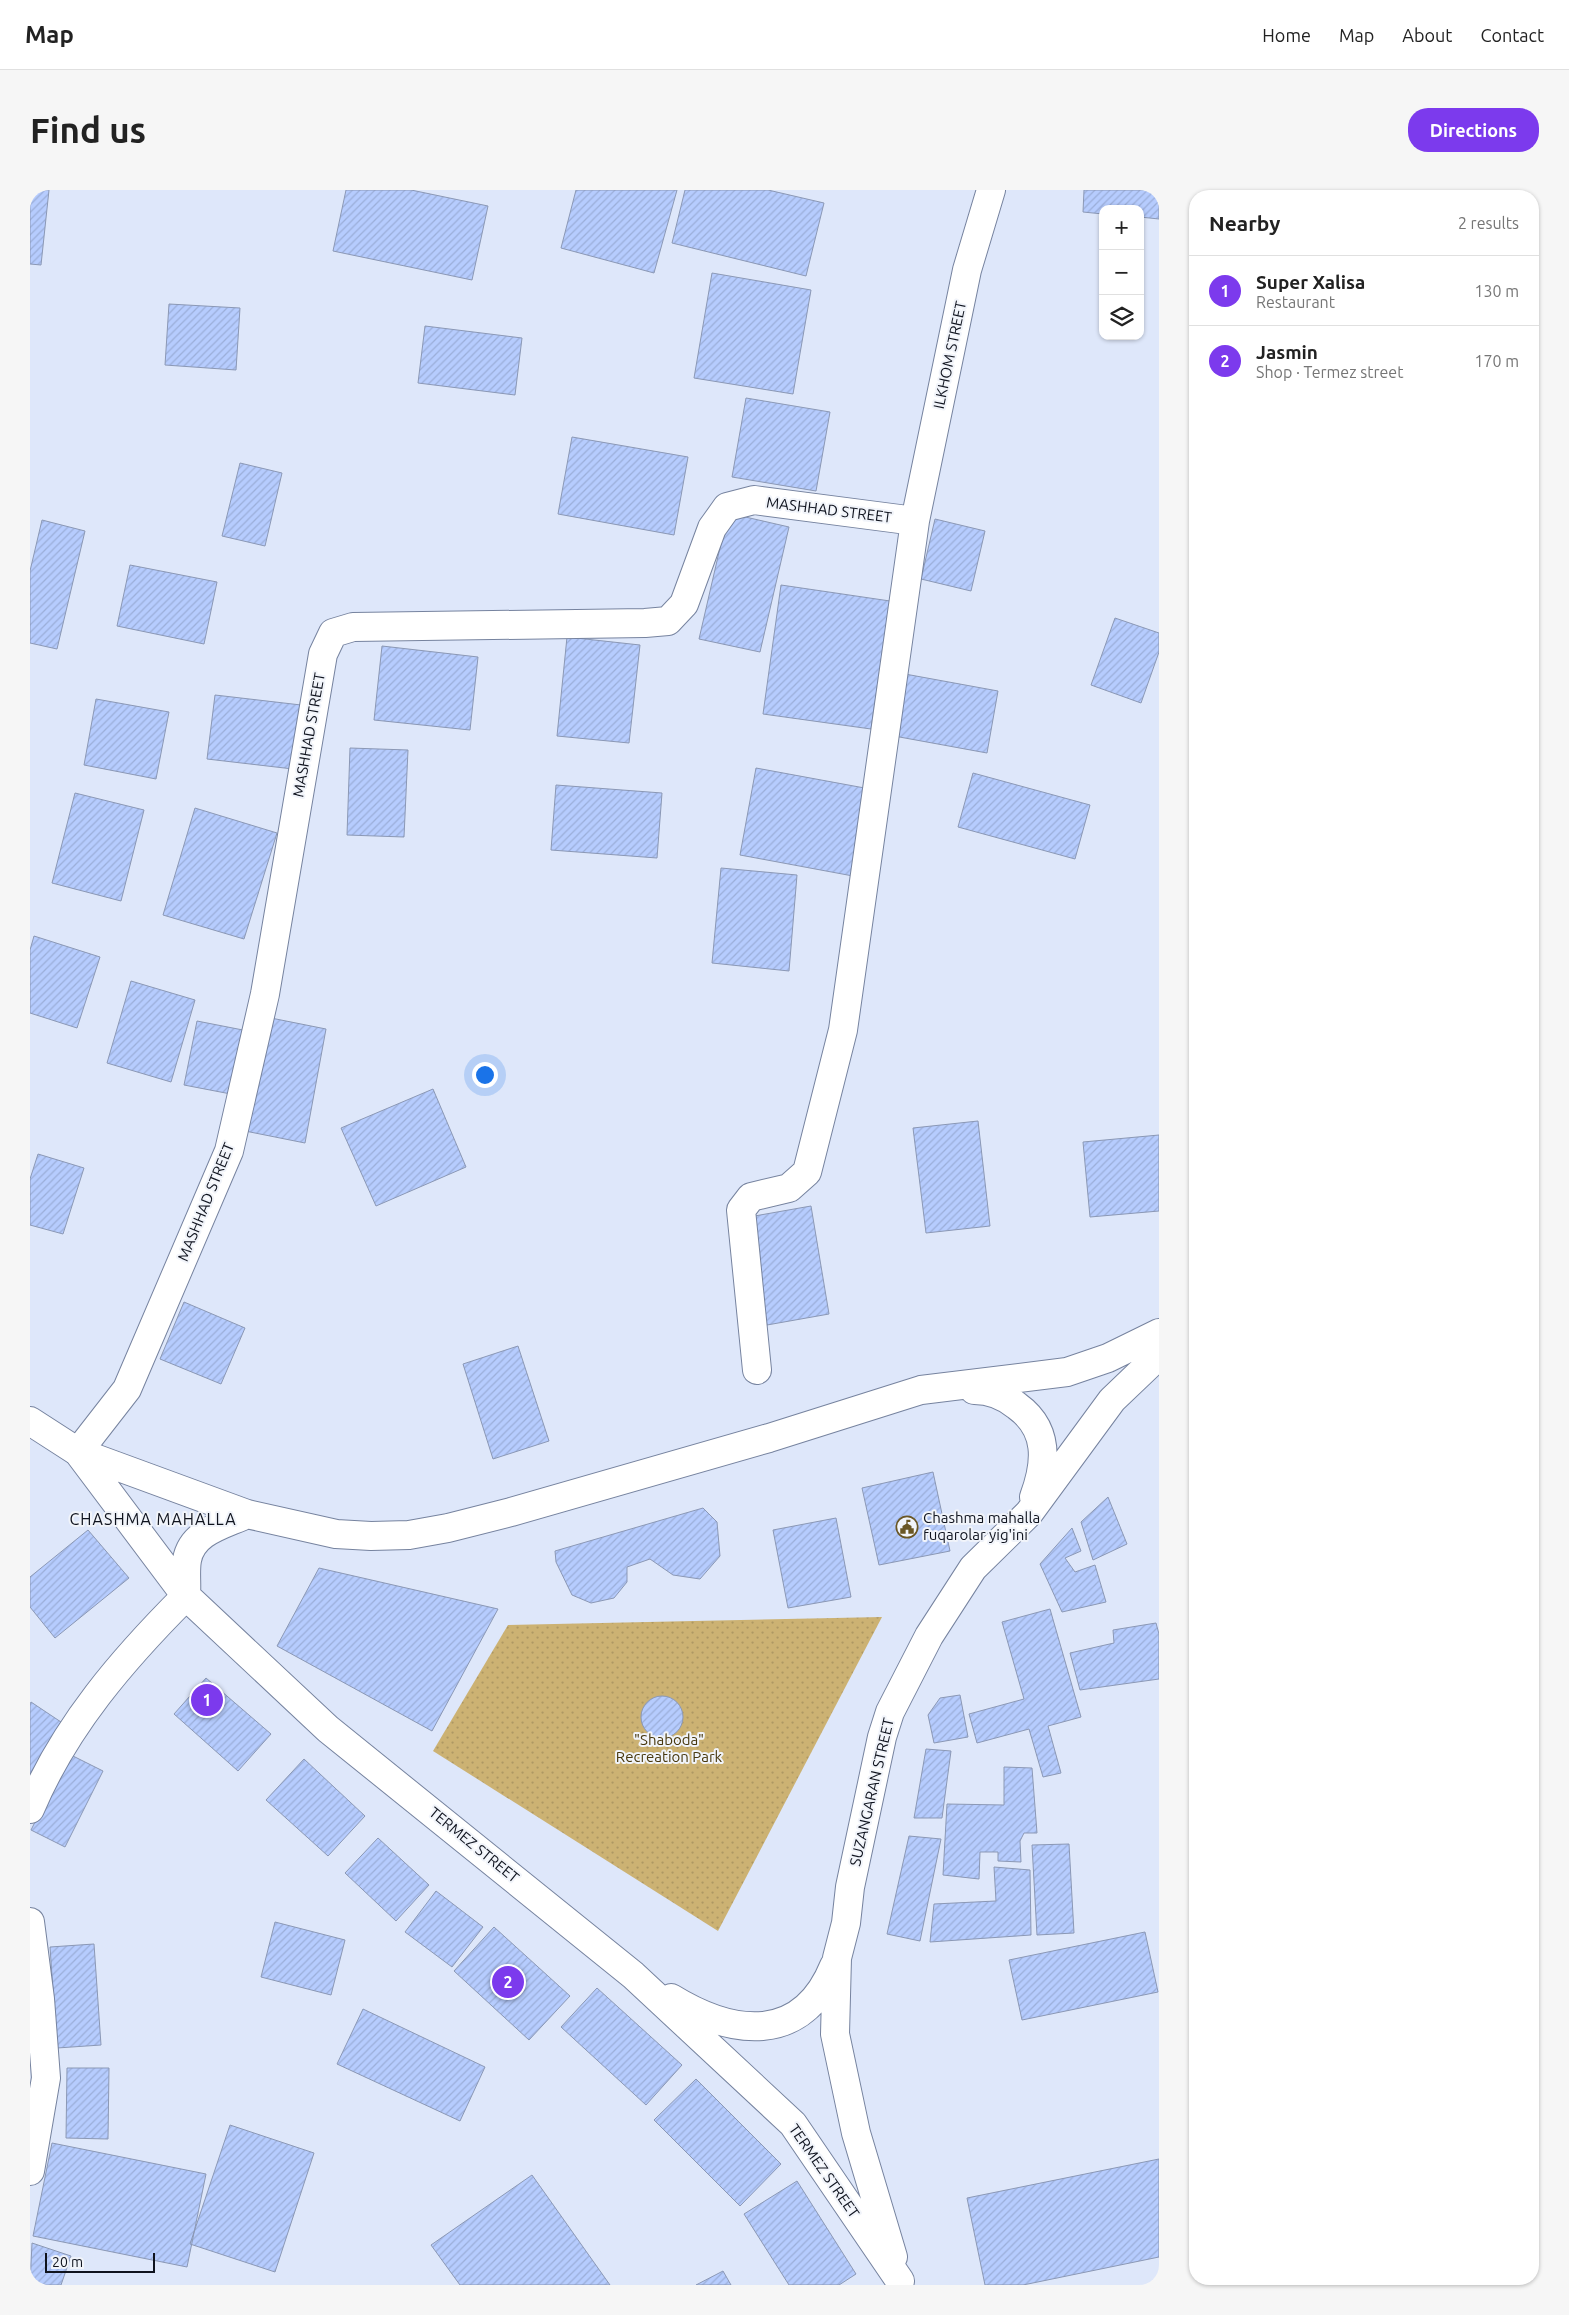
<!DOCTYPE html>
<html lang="en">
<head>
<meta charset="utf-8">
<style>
  :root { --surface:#fff; --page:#f6f6f6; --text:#222; --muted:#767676; --line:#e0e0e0; --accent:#7c3aed }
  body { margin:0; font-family:Ubuntu,sans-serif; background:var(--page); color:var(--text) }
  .controls { position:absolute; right:15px; top:15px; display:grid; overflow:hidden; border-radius:10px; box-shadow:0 1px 4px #0004 }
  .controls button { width:45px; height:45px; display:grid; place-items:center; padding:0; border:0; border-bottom:1px solid var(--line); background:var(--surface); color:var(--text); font:25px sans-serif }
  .scale { position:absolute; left:15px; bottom:12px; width:110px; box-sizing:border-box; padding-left:5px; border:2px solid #0f131e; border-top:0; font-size:14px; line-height:18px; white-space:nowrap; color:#0f131e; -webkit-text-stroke:4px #f1f4fa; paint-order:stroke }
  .you { position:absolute; left:454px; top:884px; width:18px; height:18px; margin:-12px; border:4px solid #fff; border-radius:50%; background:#1a73e8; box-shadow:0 0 0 8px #1a73e833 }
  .badge { display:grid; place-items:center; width:32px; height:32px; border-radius:50%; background:var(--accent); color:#fff; font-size:16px; font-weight:700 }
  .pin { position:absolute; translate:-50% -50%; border:2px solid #fff; box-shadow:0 1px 5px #0006 }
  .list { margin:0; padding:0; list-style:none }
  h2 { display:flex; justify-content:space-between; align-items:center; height:65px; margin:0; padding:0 20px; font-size:21px }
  h2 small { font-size:16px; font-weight:400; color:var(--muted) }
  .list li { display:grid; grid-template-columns:32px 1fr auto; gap:15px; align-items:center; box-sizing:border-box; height:70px; padding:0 20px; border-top:1px solid var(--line) }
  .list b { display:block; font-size:19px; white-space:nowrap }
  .list p { margin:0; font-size:16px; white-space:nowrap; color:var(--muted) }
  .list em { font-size:16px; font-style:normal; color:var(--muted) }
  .icon { flex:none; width:28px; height:28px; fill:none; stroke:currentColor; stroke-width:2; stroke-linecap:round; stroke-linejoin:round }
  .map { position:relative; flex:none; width:1129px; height:2095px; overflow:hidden; border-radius:20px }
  header { display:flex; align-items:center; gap:30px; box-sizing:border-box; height:70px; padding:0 25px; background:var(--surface); border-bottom:1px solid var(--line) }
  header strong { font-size:24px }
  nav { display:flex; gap:28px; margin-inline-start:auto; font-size:18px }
  .intro { display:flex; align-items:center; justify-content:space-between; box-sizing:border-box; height:120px; padding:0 30px }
  h1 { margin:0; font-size:35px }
  .button { padding:12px 22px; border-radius:20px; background:var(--accent); color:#fff; font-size:18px; font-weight:700 }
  main { display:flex; gap:30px; padding:0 30px }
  aside { flex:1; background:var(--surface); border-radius:20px; box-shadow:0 1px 4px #0004 }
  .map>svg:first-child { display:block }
  .park { fill:url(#park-dots) }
  .building { fill:url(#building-hatch); stroke:#8b98b5 }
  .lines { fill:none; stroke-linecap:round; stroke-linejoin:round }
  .street-casing { stroke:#76839f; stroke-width:30 }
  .secondary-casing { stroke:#76839f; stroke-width:30 }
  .street { stroke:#fff; stroke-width:28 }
  .secondary { stroke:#fff; stroke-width:28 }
  .labels { text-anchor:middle; stroke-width:4; stroke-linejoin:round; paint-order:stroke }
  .street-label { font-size:15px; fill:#0f131e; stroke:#f1f4fa }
  .poi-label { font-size:15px; fill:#0f131e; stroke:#f1f4fa; text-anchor:start }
  .park-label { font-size:15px; fill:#48380e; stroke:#f1f4fa }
  .neighbourhood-label { font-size:16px; letter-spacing:1px; fill:#0f131e; stroke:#f1f4fa }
</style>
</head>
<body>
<header>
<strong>Map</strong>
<nav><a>Home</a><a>Map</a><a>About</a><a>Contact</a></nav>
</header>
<div class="intro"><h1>Find us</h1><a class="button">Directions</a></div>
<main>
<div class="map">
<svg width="1129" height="2095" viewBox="0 0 1129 2095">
  <defs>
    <pattern id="park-dots" width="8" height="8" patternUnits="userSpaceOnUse" patternTransform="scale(1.25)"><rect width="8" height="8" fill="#ccb273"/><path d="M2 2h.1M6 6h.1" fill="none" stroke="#ae9863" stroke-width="1.8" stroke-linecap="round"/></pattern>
    <pattern id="building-hatch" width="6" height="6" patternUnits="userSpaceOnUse" patternTransform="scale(1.25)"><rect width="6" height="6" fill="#b6ccfe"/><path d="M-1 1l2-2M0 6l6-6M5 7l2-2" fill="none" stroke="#9baed9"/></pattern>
  </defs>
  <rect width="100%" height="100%" fill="#dee7fa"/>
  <path class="park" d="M852,1427L688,1741L403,1561L478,1435Z"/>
  <path class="building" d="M0,0H19L11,75L0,74Z
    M316,0H381L458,16L442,90L303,61Z
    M546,0H647L624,83L531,58Z
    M655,0H738L794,13L776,86L642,53Z
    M1054,0H1129V29L1110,27V19H1073V24L1053,22Z
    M682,83L781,100L763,204L664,188Z
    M139,114L210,118L206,180L135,175Z
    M395,136L492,148L485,205L388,193Z
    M716,208L800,222L786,301L702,287Z
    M542,247L658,267L644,345L528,324Z
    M210,273L252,283L235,356L192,346Z
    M698,323L759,337L730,462L669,449Z
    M905,329L955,341L941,401L891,389Z
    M12,330L55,341L27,459L0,453V381Z
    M100,375L187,392L174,454L87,436Z
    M751,395L860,411L841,539L733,524Z
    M1085,428L1129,443V462L1111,513L1061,495Z
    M537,447L610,455L599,553L527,546Z
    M352,456L448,467L440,540L344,530Z
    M875,484L968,501L957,563L864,546Z
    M185,505L271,515L263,579L177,569Z
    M66,509L139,522L126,589L54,575Z
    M320,558L378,560L374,647L317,645Z
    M726,578L840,599L823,686L710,665Z
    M943,583L1060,615L1045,669L928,637Z
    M526,595L632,603L627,668L521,660Z
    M45,603L114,620L91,711L22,693Z
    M165,618L247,643L214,749L133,725Z
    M691,678L767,685L759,781L682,773Z
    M4,746L70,767L47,838L0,823V760Z
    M101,791L165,810L141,892L77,873Z
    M236,827L296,839L275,953L215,941Z
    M167,831L218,841L206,905L154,895Z
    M403,899L436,977L346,1016L311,938Z
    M948,931L960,1036L896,1043L883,938Z
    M1129,945V1021L1060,1027L1053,952Z
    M8,964L54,978L33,1044L0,1035V989Z
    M781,1016L799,1124L737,1135L719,1027Z
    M154,1112L215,1138L191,1194L130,1169Z
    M488,1156L519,1251L463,1269L433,1174Z
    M903,1282L920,1361L849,1375L832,1298Z
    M1078,1307L1097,1354L1063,1370L1051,1332Z
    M673,1318L687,1332L690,1366L670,1389L643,1385L620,1369L597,1377V1392L584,1408L561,1413L542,1405L526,1372L525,1361Z
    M806,1328L821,1407L758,1418L743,1340Z
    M1042,1338L1051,1361L1035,1368L1045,1382L1065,1375L1076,1412L1032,1422L1010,1374Z
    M58,1340L99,1388L25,1448L0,1417V1387Z
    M289,1378L468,1419L402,1541L247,1456Z
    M1020,1419L1051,1527L1018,1536L1031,1583L1013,1587L999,1539L947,1553L939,1524L994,1509L972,1432Z
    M1126,1433L1129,1444V1489L1050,1500L1040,1463L1084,1453L1083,1440Z
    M176,1488L241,1544L208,1581L144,1524Z
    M930,1505L938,1547L904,1553L898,1525L910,1508Z
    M611 1527a21 21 0 1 1 42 0a21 21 0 1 1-42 0Z
    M1,1512L40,1538L0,1599V1514Z
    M896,1559L921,1561L912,1628H884Z
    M39,1564L73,1581L35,1657L1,1640Z
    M274,1569L335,1626L298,1666L236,1610Z
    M974,1577L1002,1578L1007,1643H994L990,1651L991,1672L968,1671V1662H950L949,1689L913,1685L917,1614L974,1615Z
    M879,1646L911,1649L890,1751L857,1744Z
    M348,1648L399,1695L366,1731L315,1683Z
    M1039,1654L1044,1743L1007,1745L1002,1655Z
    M964,1677L1000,1680L1001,1745L900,1752L904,1714L966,1711Z
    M406,1701L453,1737L422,1777L375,1742Z
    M245,1732L315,1750L301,1805L231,1787Z
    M464,1737L540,1806L499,1850L424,1781Z
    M1115,1742L1128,1802L992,1830L979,1770Z
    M64,1754L71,1855L27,1858L20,1757Z
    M567,1798L652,1875L616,1915L531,1837Z
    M333,1819L455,1877L430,1931L307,1874Z
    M37,1878H79L78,1949L36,1948Z
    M666,1889L751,1974L710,2016L624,1930Z
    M200,1935L284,1963L245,2082L160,2054Z
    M22,1953L176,1984L157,2077L3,2046Z
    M1129,1969V2067L993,2095H955L937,2008Z
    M502,1985L580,2095H430L401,2055Z
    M767,1991L826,2084L809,2095H759L714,2024Z
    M2,2053L41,2066L31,2095H0Z
    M693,2081L701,2095H666Z"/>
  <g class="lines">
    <g class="street-casing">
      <path id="street" d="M727,1180L711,1020L721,1007L759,998L777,982L813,840L885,331L937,80L961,0
        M48,1262L97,1199L199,961L235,804L293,464L303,443L323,437L615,433L638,431L654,414L682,338L697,317L724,310L885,331
        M0,1619C35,1536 93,1469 156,1406
        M0,1732L10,1809L16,1888L0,1981"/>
    </g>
    <g class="secondary-casing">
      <path id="secondary" d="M944,1200C959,1200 975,1206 987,1216C1019,1239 1017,1272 1004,1307
        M0,1231L48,1262L217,1324L306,1344L341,1346L379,1345L418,1338L481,1322L739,1248L891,1200L1037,1182L1078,1168L1129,1143
        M48,1262L156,1406L298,1539L603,1785L763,1934L870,2091
        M156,1406C157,1394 155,1381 157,1370C162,1341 194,1335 217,1324
        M641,1808C703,1846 772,1855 804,1776
        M863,2067L826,1943L805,1844L807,1768L816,1733L820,1697L852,1547L860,1522L899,1446L943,1378L999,1323L1082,1210L1129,1165"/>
    </g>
    <use href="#street" class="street"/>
    <use href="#secondary" class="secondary"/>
  </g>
  <defs>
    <g id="civic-ring" transform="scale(1.125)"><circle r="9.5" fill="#f1f4fa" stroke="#695625" stroke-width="1.5"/><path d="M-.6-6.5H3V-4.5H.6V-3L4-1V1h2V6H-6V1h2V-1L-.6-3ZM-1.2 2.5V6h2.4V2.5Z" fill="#695625"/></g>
  </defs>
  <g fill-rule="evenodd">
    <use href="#civic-ring" x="877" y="1337"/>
  </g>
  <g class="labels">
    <g class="street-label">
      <text transform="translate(920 165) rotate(-78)" y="5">ILKHOM STREET</text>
      <text transform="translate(799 320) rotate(7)" y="5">MASHHAD STREET</text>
      <text transform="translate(279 545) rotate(-80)" y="5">MASHHAD STREET</text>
      <text transform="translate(176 1012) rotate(-68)" y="5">MASHHAD STREET</text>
      <text transform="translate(842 1602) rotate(-77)" y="5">SUZANGARAN STREET</text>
      <text transform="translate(444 1655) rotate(39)" y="5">TERMEZ STREET</text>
      <text transform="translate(794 1981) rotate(55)" y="5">TERMEZ STREET</text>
    </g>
    <g class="poi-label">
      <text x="893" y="1333">Chashma mahalla<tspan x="893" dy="17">fuqarolar yig'ini</tspan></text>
    </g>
    <g class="park-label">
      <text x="639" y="1555">"Shaboda"<tspan x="639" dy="17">Recreation Park</tspan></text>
    </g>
    <g class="neighbourhood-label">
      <text x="123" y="1335">CHASHMA MAHALLA</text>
    </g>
  </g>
</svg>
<div class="controls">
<button>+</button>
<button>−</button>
<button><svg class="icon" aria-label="layers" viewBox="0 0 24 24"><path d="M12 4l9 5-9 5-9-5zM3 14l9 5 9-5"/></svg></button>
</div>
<div class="scale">20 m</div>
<div class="you"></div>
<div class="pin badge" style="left:177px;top:1510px">1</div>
<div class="pin badge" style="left:478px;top:1792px">2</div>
</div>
<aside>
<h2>Nearby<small>2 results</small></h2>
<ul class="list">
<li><span class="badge">1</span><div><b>Super Xalisa</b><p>Restaurant</p></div><em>130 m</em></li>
<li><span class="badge">2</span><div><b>Jasmin</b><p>Shop · Termez street</p></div><em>170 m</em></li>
</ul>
</aside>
</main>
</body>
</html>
